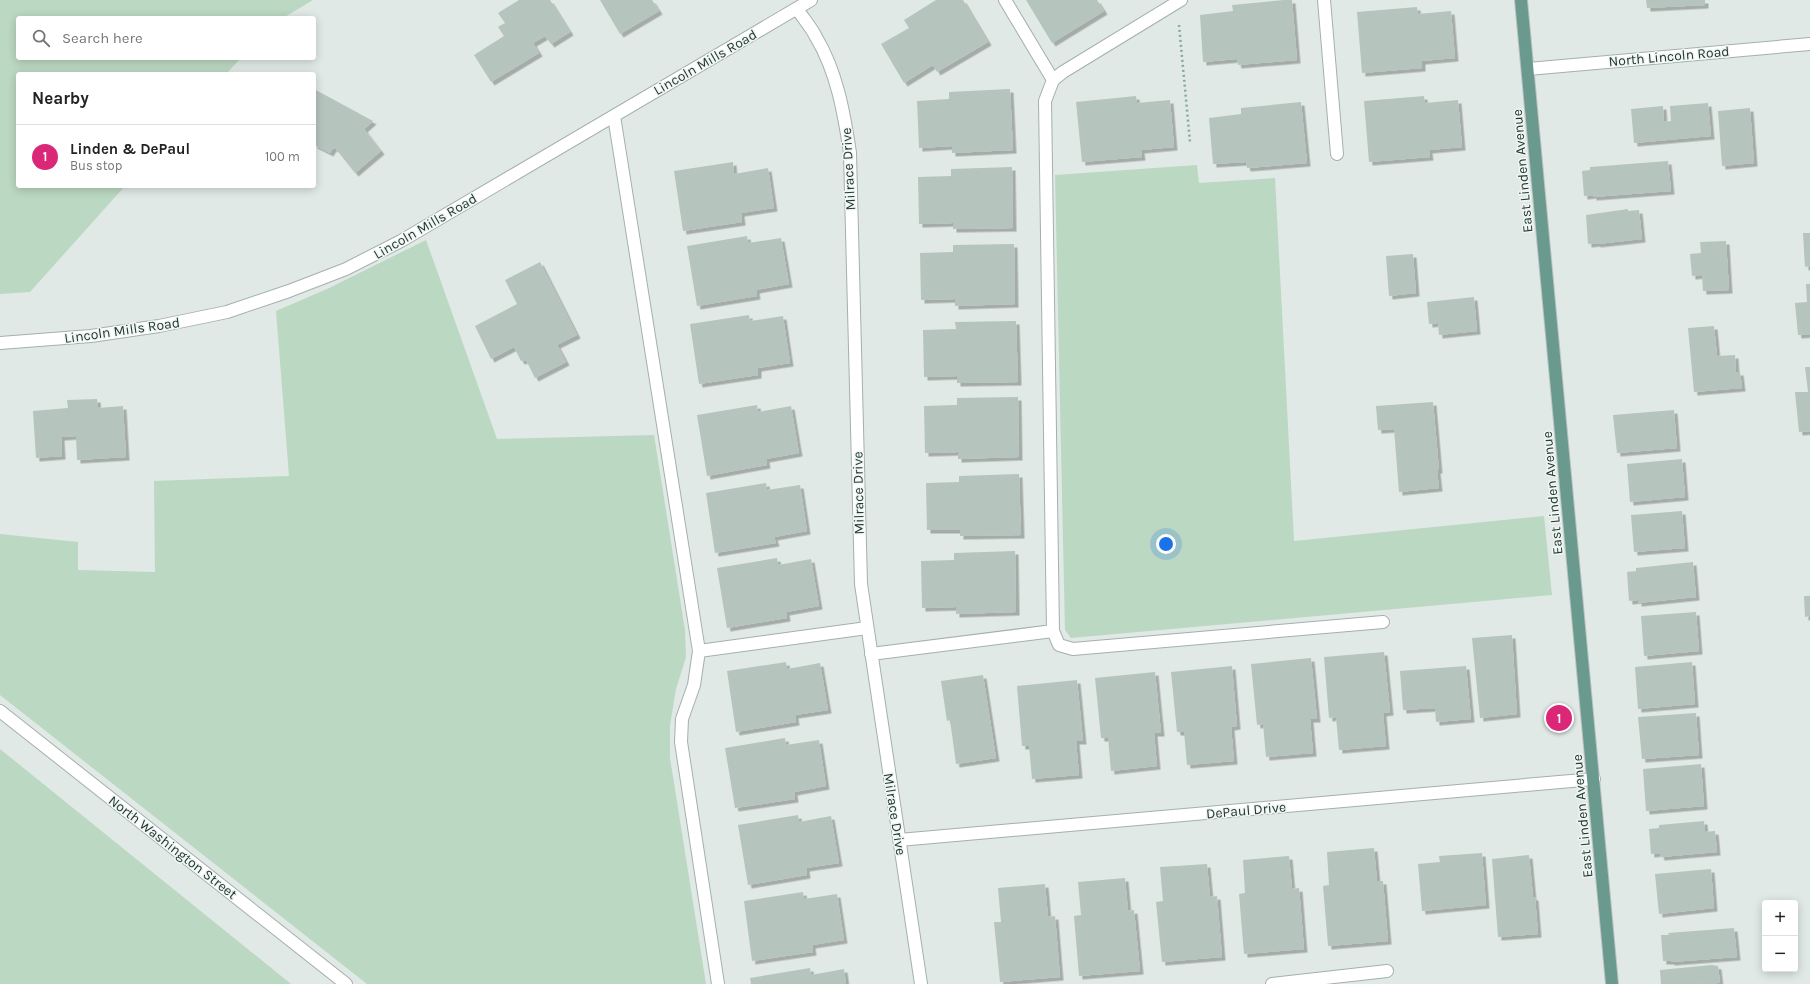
<!DOCTYPE html>
<html lang="en">
<head>
<meta charset="utf-8">
<style>
  :root { --surface:#fff; --page:#f2f2f2; --text:#222; --muted:#767676; --line:#e0e0e0; --accent:#db2777 }
  body { margin:0; font-family:Karla,sans-serif; background:var(--page); color:var(--text) }
  .controls { position:absolute; right:12px; bottom:12px; display:grid; overflow:hidden; border-radius:4px; box-shadow:0 2px 10px #0003 }
  .controls button { width:36px; height:36px; display:grid; place-items:center; padding:0; border:0; border-bottom:1px solid var(--line); background:var(--surface); color:var(--text); font:20px sans-serif }
  .you { position:absolute; left:1166px; top:544px; width:14px; height:14px; margin:-10px; border:3px solid #fff; border-radius:50%; background:#1a73e8; box-shadow:0 0 0 6px #1a73e833 }
  .badge { display:grid; place-items:center; width:26px; height:26px; border-radius:50%; background:var(--accent); color:#fff; font-size:13px; font-weight:700 }
  .pin { position:absolute; translate:-50% -50%; border:2px solid #fff; box-shadow:0 1px 4px #0006 }
  .list { margin:0; padding:0; list-style:none }
  h2 { display:flex; justify-content:space-between; align-items:center; height:52px; margin:0; padding:0 16px; font-size:17px }
  h2 small { font-size:13px; font-weight:400; color:var(--muted) }
  .list li { display:grid; grid-template-columns:26px 1fr auto; gap:12px; align-items:center; box-sizing:border-box; height:64px; padding:0 16px; border-top:1px solid var(--line) }
  .list b { display:block; font-size:15px; white-space:nowrap }
  .list p { margin:0; font-size:13px; white-space:nowrap; color:var(--muted) }
  .list em { font-size:13px; font-style:normal; color:var(--muted) }
  .icon { flex:none; width:22px; height:22px; fill:none; stroke:currentColor; stroke-width:2; stroke-linecap:round; stroke-linejoin:round }
  .map { position:relative; flex:none; width:1810px; height:984px; overflow:hidden }
  .search { position:absolute; background:var(--surface); box-shadow:0 2px 10px #0003; left:16px; top:16px; width:300px; height:44px; display:flex; align-items:center; gap:10px; box-sizing:border-box; padding:0 14px; border-radius:4px; color:var(--muted); font-size:15px }
  .panel { position:absolute; background:var(--surface); box-shadow:0 2px 10px #0003; left:16px; top:72px; width:300px; height:116px; border-radius:4px }
  .map>svg:first-child { display:block }
  .green { fill:#bbd8c2 }
  .building { fill:#b6c4be; filter:url(#shadow) }
  .lines { fill:none; stroke-linecap:round; stroke-linejoin:round }
  .minor-casing { stroke:#a4b0ac; stroke-width:14 }
  .major-casing { stroke:#bdc3c2; stroke-width:14 }
  .path { stroke:#84a99d; stroke-width:2.5; stroke-dasharray:2 3; stroke-linecap:butt }
  .minor { stroke:#fff; stroke-width:12 }
  .major { stroke:#699a8d; stroke-width:12 }
  .labels { text-anchor:middle; stroke-width:3; stroke-linejoin:round; paint-order:stroke }
  .street-label { font-size:14px; fill:#233832; stroke:#f0f6f3 }
</style>
</head>
<body>
<div class="map">
<svg width="1810" height="984" viewBox="0 0 1810 984">
  <defs>
    <filter id="shadow"><feDropShadow dx="3.5" dy="3.5" stdDeviation="0" flood-color="#0004"/></filter>
  </defs>
  <rect width="100%" height="100%" fill="#e0e9e5"/>
  <path class="green" d="M0,0H313L283,18H18V58H241L226,74H18V186H125L30,292L0,294Z
    M1197,165L1199,183L1275,178L1294,541L1544,516L1552,595L1071,638L1065,630L1055,175Z
    M426,240L497,439L654,435L685,630L686,657L676,689L670,725V758L706,984H367L0,695V534L78,542V570L155,572L154,481L289,476L276,311L327,289Z
    M0,749L291,984H0Z"/>
  <path class="building" d="M519,0H550L570,32L551,44L545,36L533,43L539,53L491,82L474,55L504,36L498,27L505,23L498,13Z
    M600,0H652L659,11L620,34Z
    M936,0H963L988,42L937,72L933,65L904,83L881,44L909,28L904,20Z
    M1026,0H1097L1104,11L1052,43Z
    M1284,0H1292L1297,60L1238,65L1237,59L1203,62L1200,15L1233,11L1232,5Z
    M1646,0H1705V5L1647,8Z
    M1417,7L1418,14L1451,11L1455,58L1422,61V68L1362,73L1357,12Z
    M314,89L373,121L364,129L381,151L355,173L336,149L333,148L330,153L314,145Z
    M1010,89L1013,150L952,153V146L919,148L917,101L949,99V92Z
    M1136,96L1137,103L1170,100L1174,147L1141,150L1142,157L1082,162L1076,102Z
    M1424,96L1425,103L1458,100L1462,147L1429,150L1430,157L1369,162L1364,101Z
    M1301,102L1307,163L1247,168L1246,162L1213,164L1209,118L1241,114V108Z
    M1708,103L1711,136L1634,143L1631,109L1663,106L1664,122L1671,121L1670,106Z
    M1750,108L1754,163L1722,166L1718,111Z
    M1668,161L1671,191L1593,197V195L1584,196L1582,171L1590,170V167Z
    M733,162L734,174L768,168L774,208L741,213L742,222L683,231L674,171Z
    M1012,167L1013,228L953,229V223L919,224L918,177L951,176V169Z
    M1628,209V211L1639,210L1642,239L1597,244V243L1588,244L1586,215Z
    M1803,233H1810V266L1805,267Z
    M747,236L748,243L781,238L789,284L756,290L757,296L697,306L687,246Z
    M1726,241L1729,290L1703,291L1702,275L1692,276L1690,254L1701,253L1700,242Z
    M1014,244L1015,304L955,306V299L921,300L920,253L953,252V245Z
    M1413,254L1416,293L1389,296L1386,256Z
    M540,262L577,335L557,345L566,362L535,378L526,360L521,361L514,347L491,359L475,326L517,304L505,280Z
    M1806,284H1810V334L1798,335L1795,303L1807,302Z
    M1474,297L1477,331L1439,335L1438,323L1429,324L1427,302Z
    M749,315L750,321L783,316L790,363L758,368V375L699,384L690,324Z
    M1016,321L1018,382L957,383V376L924,377L923,330L956,329L955,322Z
    M1714,326L1717,356L1735,355L1736,372H1740L1742,388L1694,392L1688,328Z
    M1805,367H1810V431L1799,432L1795,392H1808Z
    M1018,397L1019,457L958,459V452L925,453L924,406L957,405V398Z
    M97,399L98,408L123,406L126,457L77,460L76,436L61,437L62,456L36,458L33,411L68,408L67,400Z
    M1433,402L1439,470H1437L1439,488L1399,492L1394,429L1378,430L1376,406Z
    M757,405L758,412L791,406L799,453L766,459L767,465L707,476L697,415Z
    M1674,410L1677,448L1617,453L1613,415Z
    M1682,459L1685,497L1630,502L1627,464Z
    M1019,474L1021,535L960,536V530H927L926,483L959,482V476Z
    M766,483L767,490L800,485L807,531L774,537L776,543L715,553L706,493Z
    M1682,511L1685,548L1634,552L1631,515Z
    M1015,551L1016,612L956,614V607L922,608L921,561L954,560V553Z
    M777,558L778,565L811,559L819,606L786,612L787,618L727,628L717,568Z
    M1693,562L1696,597L1638,603V600L1629,601L1627,572L1636,571V568Z
    M1804,596H1810V616L1805,617Z
    M1696,612L1699,651L1644,656L1641,616Z
    M1512,635L1517,714L1480,718L1472,638Z
    M1384,652L1390,712L1383,713L1386,746L1339,750L1336,717L1329,718L1324,657Z
    M1311,658L1317,719H1310L1313,753L1266,757L1263,724L1257,725L1251,664Z
    M786,662L787,669L820,663L828,710L795,715L796,722L736,732L727,671Z
    M1692,662L1695,704L1638,709L1635,667Z
    M1232,666L1237,726L1231,727L1234,761L1187,765L1184,732H1177L1171,672Z
    M1466,666L1471,719L1436,722L1435,708L1403,710L1400,671Z
    M1155,672L1161,733H1154L1157,766L1111,771L1108,738H1101L1095,678Z
    M983,675L996,758L956,764L950,720L947,721L941,681Z
    M1077,680L1083,741H1076L1079,775L1032,779L1029,746H1022L1017,686Z
    M1696,713L1699,755L1642,759L1638,717Z
    M785,738L786,745L819,740L826,786L794,792L795,799L735,808L725,748Z
    M1701,764L1704,806L1646,811L1643,769Z
    M798,815L799,822L831,816L839,863L806,868L807,875L748,885L738,825Z
    M1704,821L1705,832L1715,831L1717,852L1661,857L1660,853L1651,854L1649,829L1659,828V825Z
    M1374,848L1377,881H1383L1388,941L1328,946L1323,886L1329,885L1327,852Z
    M1482,853L1486,905L1422,911L1418,864L1440,862L1439,856Z
    M1529,855L1533,897H1535L1538,934L1498,937L1492,859Z
    M1289,856L1292,889L1299,888L1304,949L1244,954L1239,894L1245,893L1243,860Z
    M1207,864L1210,897L1217,896L1222,957L1162,962L1156,902L1163,901L1160,867Z
    M1711,869L1714,908L1659,914L1655,874Z
    M1125,878L1128,911L1134,910L1140,971L1079,976L1074,916L1081,915L1078,882Z
    M1045,884L1048,917L1055,916L1060,977L1000,982L994,922H1001L998,888Z
    M803,892L804,899L837,894L844,940L812,945L813,952L752,961L744,901Z
    M1734,928L1737,957L1671,962V961H1663L1661,935H1669L1668,933Z
    M1712,965L1718,966L1720,983L1661,984L1660,970Z
    M810,968L811,975L844,969L846,984H751L750,978Z"/>
  <g class="lines">
    <g class="minor-casing">
      <path id="minor" d="M1005,0L1053,80
        M1181,0L1063,72L1053,80L1045,101L1053,631L1059,645L1073,649L1383,622
        M1324,0L1337,154
        M797,9C803,18 811,27 816,37C837,72 844,113 850,153L861,584L921,984
        M1528,69L1810,44
        M614,116L699,651L694,685L682,719L681,742L718,984
        M0,343L91,336L159,326L227,312L289,291L346,269L401,241L811,0
        M699,651L867,628
        M871,654L1053,631
        M0,711L346,984
        M899,840L1594,779
        M1272,984L1387,971"/>
    </g>
    <g class="major-casing">
      <path id="major" d="M1521,0L1612,984"/>
    </g>
    <path class="path" d="M1179,25L1190,142"/>
    <use href="#minor" class="minor"/>
    <use href="#major" class="major"/>
  </g>
  <g class="labels">
    <g class="street-label">
      <text transform="translate(1669 56) rotate(-5)" y="5">North Lincoln Road</text>
      <text transform="translate(705 62) rotate(-30)" y="5">Lincoln Mills Road</text>
      <text transform="translate(848 169) rotate(-93)" y="5">Milrace Drive</text>
      <text transform="translate(1522 171) rotate(-95)" y="5">East Linden Avenue</text>
      <text transform="translate(425 226) rotate(-30)" y="5">Lincoln Mills Road</text>
      <text transform="translate(122 330) rotate(-8)" y="5">Lincoln Mills Road</text>
      <text transform="translate(858 493) rotate(-91)" y="5">Milrace Drive</text>
      <text transform="translate(1552 493) rotate(-95)" y="5">East Linden Avenue</text>
      <text transform="translate(1246 810) rotate(-5)" y="5">DePaul Drive</text>
      <text transform="translate(895 814) rotate(81)" y="5">Milrace Drive</text>
      <text transform="translate(1582 816) rotate(-95)" y="5">East Linden Avenue</text>
      <text transform="translate(173 847) rotate(38)" y="5">North Washington Street</text>
    </g>
  </g>
</svg>
<div class="controls">
<button>+</button>
<button>−</button>
</div>
<div class="you"></div>
<div class="pin badge" style="left:1559px;top:718px">1</div>
<div class="search"><svg class="icon" aria-label="search" viewBox="0 0 24 24"><circle cx="10" cy="10" r="6"/><path d="M15 15l6 6"/></svg>Search here</div>
<section class="panel">
<h2>Nearby<small></small></h2>
<ul class="list">
<li><span class="badge">1</span><div><b>Linden &amp; DePaul</b><p>Bus stop</p></div><em>100 m</em></li>
</ul>
</section>
</div>
</body>
</html>
